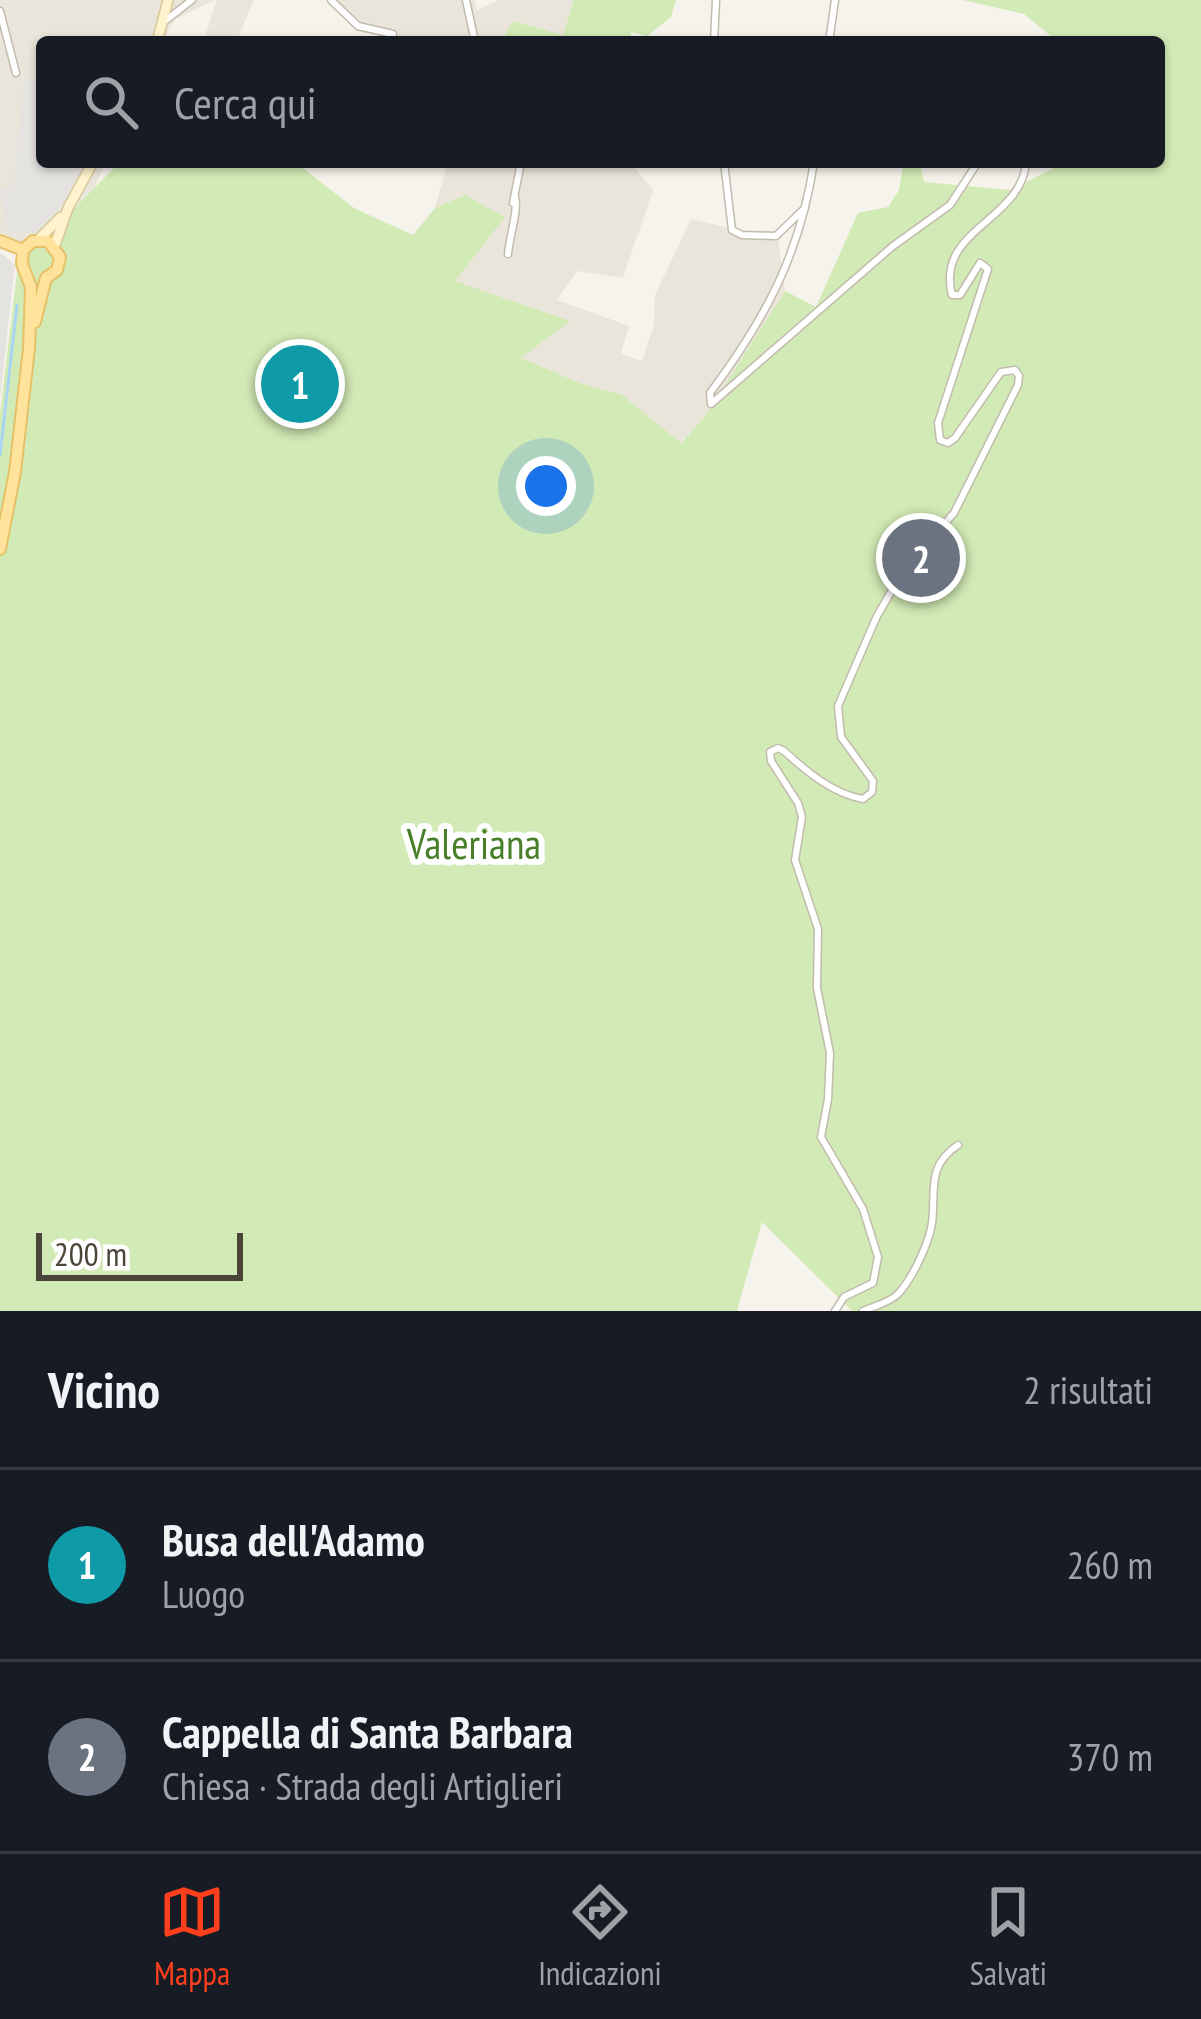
<!DOCTYPE html>
<html lang="it">
<head>
<meta charset="utf-8">
<style>
  :root { --surface:#171b24; --page:#242831; --text:#f1f3f6; --muted:#9ea1a6; --line:#363941; --accent:#fc3f1d }
  body { margin:0; font-family:"PT Sans Narrow",sans-serif; background:var(--page); color:var(--text) }
  .scale { position:absolute; left:36px; bottom:30px; width:207px; box-sizing:border-box; padding-left:12px; border:6px solid #4b4439; border-top:0; font-size:33px; line-height:42px; white-space:nowrap; color:#4b4439; -webkit-text-stroke:9px #fff; paint-order:stroke }
  .you { position:absolute; left:546px; top:486px; width:42px; height:42px; margin:-30px; border:9px solid #fff; border-radius:50%; background:#1a73e8; box-shadow:0 0 0 18px #1a73e833 }
  .badge { display:grid; place-items:center; width:78px; height:78px; border-radius:50%; background:var(--accent); color:#fff; font-size:39px; font-weight:700 }
  .pin { position:absolute; translate:-50% -50%; border:6px solid #fff; box-shadow:0 3px 12px #0006 }
  .list { margin:0; padding:0; list-style:none }
  h2 { display:flex; justify-content:space-between; align-items:center; height:156px; margin:0; padding:0 48px; font-size:51px }
  h2 small { font-size:39px; font-weight:400; color:var(--muted) }
  .list li { display:grid; grid-template-columns:78px 1fr auto; gap:36px; align-items:center; box-sizing:border-box; height:192px; padding:0 48px; border-top:3px solid var(--line) }
  .list b { display:block; font-size:45px; white-space:nowrap }
  .list p { margin:0; font-size:39px; white-space:nowrap; color:var(--muted) }
  .list em { font-size:39px; font-style:normal; color:var(--muted) }
  .icon { flex:none; width:66px; height:66px; fill:none; stroke:currentColor; stroke-width:2; stroke-linecap:round; stroke-linejoin:round }
  .map { position:relative; flex:none; width:1201px; height:1311px; overflow:hidden }
  .search { position:absolute; background:var(--surface); box-shadow:0 3px 9px #0004; left:36px; right:36px; top:36px; height:132px; display:flex; align-items:center; gap:30px; box-sizing:border-box; padding:0 42px; border-radius:12px; color:var(--muted); font-size:45px }
  .sheet { height:540px; background:var(--surface) }
  nav { display:flex; justify-content:space-around; align-items:center; box-sizing:border-box; height:168px; border-top:3px solid var(--line); background:var(--surface); font-size:33px; color:var(--muted) }
  nav a { display:grid; justify-items:center; gap:6px }
  nav .on { color:var(--accent) }
  .map>svg:first-child { display:block }
  .residential { fill:#eae5da }
  .green { fill:#d2eab5 }
  .parking { fill:#e5e3e0 }
  .lines { fill:none; stroke-linecap:round; stroke-linejoin:round }
  .stream { stroke:#a9d4f2; stroke-width:3 }
  .street-casing { stroke:#c2bbae; stroke-width:9 }
  .secondary-casing { stroke:#d6c79b; stroke-width:12 }
  .primary-casing { stroke:#e6c16a; stroke-width:14 }
  .street { stroke:#fff; stroke-width:6 }
  .secondary { stroke:#fff3cd; stroke-width:9 }
  .primary { stroke:#ffe39c; stroke-width:10 }
  .labels { text-anchor:middle; stroke-width:12; stroke-linejoin:round; paint-order:stroke }
  .park-label { font-size:42px; fill:#4a7f2a; stroke:#fff }
</style>
</head>
<body>
<div class="map">
<svg width="1201" height="1311" viewBox="0 0 1201 1311">
  <rect width="100%" height="100%" fill="#f6f3ec"/>
  <path class="residential" d="M0,0H215L174,20L163,42H42V162H106L95,186L29,253L0,233Z
    M254,0L236,42L204,40L217,0Z
    M327,0H474L477,10L499,0H574L564,35L513,22L501,42H411L356,31Z
    M448,162H630L653,190L623,278L577,271L557,300L629,326L621,354L642,361L654,325L655,295L691,219L756,234L777,232L785,291L705,416L680,443L622,395L580,383L520,358L569,322L454,281L465,195L435,208Z"/>
  <path class="green" d="M574,0H676L671,17L647,36L631,32L630,42H501L513,21L563,35Z
    M963,0H1201V1311H852L762,1222L737,1311H0V413L18,264L120,162H295L354,208L413,235L435,208L465,195L505,217L455,281L570,321L521,358L580,383L622,395L681,443L705,416L785,291L816,307L858,213L888,207L899,190L904,162H919L924,182L1010,190L1066,162H1159V42H1058L1024,14Z"/>
  <path class="parking" d="M42,73V162H85L63,204L36,232L8,234L0,189H13L24,82Z
    M0,252L15,265L0,399Z"/>
  <g class="lines">
    <path class="stream" d="M0,455L17,305"/>
    <g class="street-casing">
      <path id="street" d="M331,0L358,26L393,34
        M466,0L475,42
        M0,11L16,73
        M165,21L192,0
        M714,42L716,0
        M829,42L835,0
        M724,162L732,230L742,235L776,236L805,208
        M814,162C800,254 766,318 710,393L711,404L893,246L950,205L978,162
        M513,203L521,162
        M508,254C509,238 519,209 515,197
        M835,1311L844,1297L873,1283L878,1257L863,1209L821,1137L828,1099L830,1053L817,988L818,929L795,860L802,817L798,803L771,761L770,752L778,748L784,751C806,771 833,794 863,799L872,792L873,781L841,737L838,706L877,616L905,568L954,513L1018,385L1019,376L1015,370L1001,372L955,438L948,443L940,440L938,423L988,269L980,263L960,295H952C935,229 1022,221 1026,162
        M863,1311C874,1306 889,1303 898,1294C912,1279 929,1244 932,1223C936,1191 926,1166 958,1145"/>
    </g>
    <g class="secondary-casing">
      <path id="secondary" d="M157,42L168,0
        M39,239L61,217
        M55,245L68,208L93,162"/>
    </g>
    <g class="primary-casing">
      <path id="primary" d="M0,241L23,250
        M23,250L33,241H48L60,257L57,270L46,278L35,322
        M0,549L15,472L29,348L31,287L22,264L23,250"/>
    </g>
    <use href="#street" class="street"/>
    <use href="#secondary" class="secondary"/>
    <use href="#primary" class="primary"/>
  </g>
  <g class="labels">
    <g class="park-label">
      <text x="474" y="859">Valeriana</text>
    </g>
  </g>
</svg>
<div class="scale">200 m</div>
<div class="you"></div>
<div class="pin badge" style="left:300px;top:384px;background:#0f9aa8">1</div>
<div class="pin badge" style="left:921px;top:558px;background:#6b7280">2</div>
<div class="search"><svg class="icon" aria-label="search" viewBox="0 0 24 24"><circle cx="10" cy="10" r="6"/><path d="M15 15l6 6"/></svg>Cerca qui</div>
</div>
<section class="sheet">
<h2>Vicino<small>2 risultati</small></h2>
<ul class="list">
<li><span class="badge" style="background:#0f9aa8">1</span><div><b>Busa dell'Adamo</b><p>Luogo</p></div><em>260 m</em></li>
<li><span class="badge" style="background:#6b7280">2</span><div><b>Cappella di Santa Barbara</b><p>Chiesa · Strada degli Artiglieri</p></div><em>370 m</em></li>
</ul>
</section>
<nav>
<a class="on"><svg class="icon" aria-label="map" viewBox="0 0 24 24"><path d="M3 6l6-2 6 2 6-2v14l-6 2-6-2-6 2zM9 4v14M15 6v14"/></svg>Mappa</a>
<a><svg class="icon" aria-label="directions" viewBox="0 0 24 24"><path d="M12 3l9 9-9 9-9-9zM9 14v-3h6M13 9l2 2-2 2"/></svg>Indicazioni</a>
<a><svg class="icon" aria-label="saved" viewBox="0 0 24 24"><path d="M7 4h10v16l-5-4-5 4z"/></svg>Salvati</a>
</nav>
</body>
</html>
